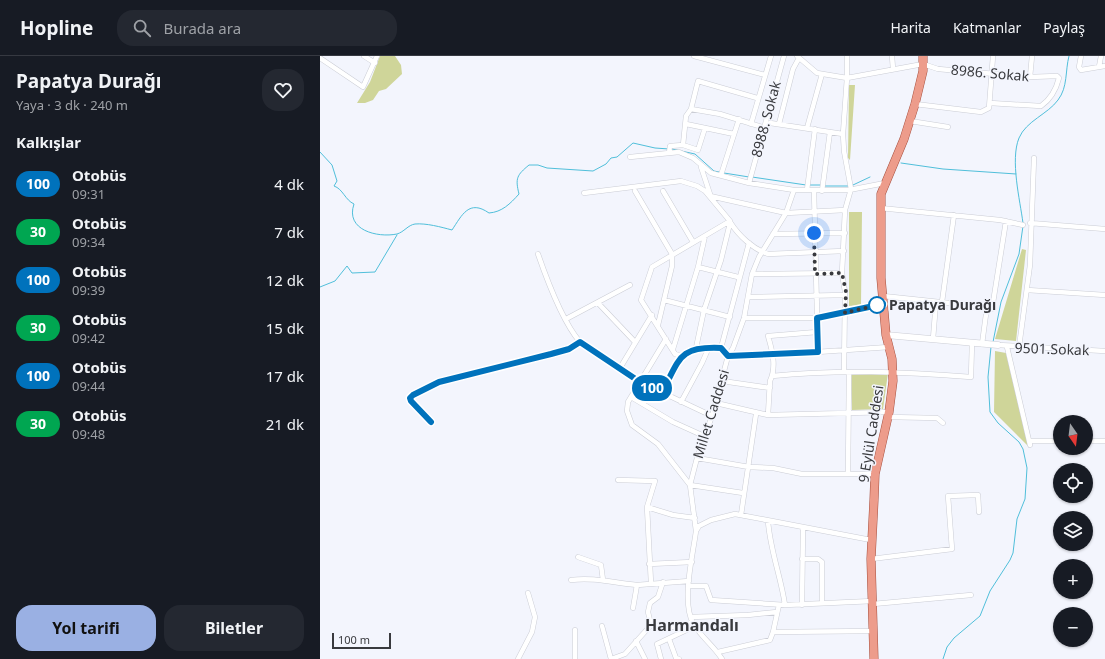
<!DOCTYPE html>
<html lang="tr">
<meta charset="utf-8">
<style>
body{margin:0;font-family:"Noto Sans",sans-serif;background:#242831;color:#f1f3f6;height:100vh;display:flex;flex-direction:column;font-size:15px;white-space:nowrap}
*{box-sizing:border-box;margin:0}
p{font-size:13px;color:#9ea1a6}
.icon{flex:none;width:22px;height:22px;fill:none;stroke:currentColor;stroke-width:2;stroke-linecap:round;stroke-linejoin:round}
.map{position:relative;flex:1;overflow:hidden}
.details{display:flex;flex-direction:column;background:#171b24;width:320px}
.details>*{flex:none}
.badge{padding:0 8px;border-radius:13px;font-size:14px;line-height:26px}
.needle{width:26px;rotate:166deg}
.tools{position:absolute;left:733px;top:359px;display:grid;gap:8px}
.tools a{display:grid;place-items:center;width:40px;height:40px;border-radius:50%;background:#171b24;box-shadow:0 1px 3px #0004;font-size:20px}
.scale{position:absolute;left:12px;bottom:10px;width:59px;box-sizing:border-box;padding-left:4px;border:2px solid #393a3e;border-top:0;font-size:11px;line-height:14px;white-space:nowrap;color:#393a3e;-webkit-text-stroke:3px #f3f5fd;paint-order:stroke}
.you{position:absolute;width:20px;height:20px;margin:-10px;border:3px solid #fff;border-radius:50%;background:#1a73e8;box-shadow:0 0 0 6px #1a73e833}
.map>.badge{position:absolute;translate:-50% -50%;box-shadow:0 0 0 2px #fff}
h2{padding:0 16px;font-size:15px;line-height:36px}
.round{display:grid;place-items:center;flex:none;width:42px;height:42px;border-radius:16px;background:#242831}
.head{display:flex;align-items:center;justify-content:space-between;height:68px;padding:0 16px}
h1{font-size:19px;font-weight:700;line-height:30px}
.button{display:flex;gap:8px;margin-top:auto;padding:8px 16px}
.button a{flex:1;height:46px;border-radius:16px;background:#9ab0e3;color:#111;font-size:16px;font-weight:700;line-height:46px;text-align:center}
.button a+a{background:#242831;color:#f1f3f6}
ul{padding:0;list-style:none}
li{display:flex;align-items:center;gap:12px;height:48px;padding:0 16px}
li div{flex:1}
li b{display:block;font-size:15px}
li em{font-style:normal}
li .badge{min-width:44px;font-weight:700;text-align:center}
header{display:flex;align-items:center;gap:24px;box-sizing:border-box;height:56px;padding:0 20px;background:#171b24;border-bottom:1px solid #363941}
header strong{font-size:19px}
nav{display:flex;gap:22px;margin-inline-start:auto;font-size:14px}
.search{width:280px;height:36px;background:#242831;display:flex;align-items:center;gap:10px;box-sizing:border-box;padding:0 14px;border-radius:16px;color:#9ea1a6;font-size:15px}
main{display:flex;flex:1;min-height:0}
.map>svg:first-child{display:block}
.green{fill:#cfd599}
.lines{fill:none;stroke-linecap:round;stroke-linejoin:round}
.stream{stroke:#50bfda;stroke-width:1}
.minor-casing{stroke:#cbcdd5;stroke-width:5.5}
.tertiary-casing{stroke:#cbcdd5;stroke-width:7}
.primary-casing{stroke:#a64f3e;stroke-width:9}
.minor{stroke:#fff;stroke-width:4.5}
.tertiary{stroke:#fff;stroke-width:6}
.primary{stroke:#ed9c8b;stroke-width:8}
.line-casing{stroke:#fff;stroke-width:9}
.line{stroke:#0072bc;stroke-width:6}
.walk{stroke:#393a3e;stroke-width:4;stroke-dasharray:0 7.2}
.stop-dot{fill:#fff;stroke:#0072bc;stroke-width:2}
.labels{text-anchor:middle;stroke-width:3;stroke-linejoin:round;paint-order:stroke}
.street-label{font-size:14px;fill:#393a3e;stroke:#f3f5fd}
.stop-label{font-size:14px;font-weight:bold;fill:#393a3e;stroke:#f3f5fd;text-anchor:start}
.quarter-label{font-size:16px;font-weight:bold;fill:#393a3e;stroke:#f3f5fd}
</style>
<header>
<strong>Hopline</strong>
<div class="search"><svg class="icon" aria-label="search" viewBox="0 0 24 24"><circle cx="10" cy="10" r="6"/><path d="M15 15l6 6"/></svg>Burada ara</div>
<nav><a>Harita</a><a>Katmanlar</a><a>Paylaş</a></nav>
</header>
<main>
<section class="details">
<div class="head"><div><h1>Papatya Durağı</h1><p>Yaya · 3 dk · 240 m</p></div><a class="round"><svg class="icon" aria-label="heart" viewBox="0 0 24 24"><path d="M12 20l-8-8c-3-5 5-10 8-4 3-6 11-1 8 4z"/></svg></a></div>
<h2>Kalkışlar</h2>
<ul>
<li><span class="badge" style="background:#0072bc;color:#fff">100</span><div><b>Otobüs</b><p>09:31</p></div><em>4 dk</em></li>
<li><span class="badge" style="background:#00a651;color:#fff">30</span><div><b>Otobüs</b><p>09:34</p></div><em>7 dk</em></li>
<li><span class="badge" style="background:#0072bc;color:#fff">100</span><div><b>Otobüs</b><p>09:39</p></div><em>12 dk</em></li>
<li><span class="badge" style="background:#00a651;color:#fff">30</span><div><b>Otobüs</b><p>09:42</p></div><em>15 dk</em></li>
<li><span class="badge" style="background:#0072bc;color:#fff">100</span><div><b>Otobüs</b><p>09:44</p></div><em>17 dk</em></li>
<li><span class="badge" style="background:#00a651;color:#fff">30</span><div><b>Otobüs</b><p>09:48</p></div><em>21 dk</em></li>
</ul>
<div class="button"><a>Yol tarifi</a><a>Biletler</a></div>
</section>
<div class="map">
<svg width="785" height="603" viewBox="0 0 785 603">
<rect width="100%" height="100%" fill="#f3f5fd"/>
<path class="green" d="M60,0H75L81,9L82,18L66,33L59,35L53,44L45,47H37L50,26Z
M529,29H535L530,104L528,102Z
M529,156H542L541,249L529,250Z
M702,193L706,194L696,285L675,283Z
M675,295L686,297L708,390L674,356Z
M568,317L563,353L532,354L531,319Z"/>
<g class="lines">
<path class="stream" d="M352,93L375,98L394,115L399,116
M0,96L12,109L17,125L14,130C23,133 25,144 34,148C25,174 57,182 77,178C84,176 88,169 95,168C106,167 121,171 132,174C142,159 149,143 169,157C182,156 190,148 199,138C195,122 197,119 209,109H218L227,112L273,115L286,108L291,102L297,101L313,87L335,92L349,93
M581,107L623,113L696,118
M404,117L429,121
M432,121L486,129
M489,129H500
M533,129L550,121
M505,130H528
M703,167C700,144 690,104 699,82C706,65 728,58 738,44C748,31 745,15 749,0
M0,231L15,225L27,210L32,217L55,216L77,179
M673,286L681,246L699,198L703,170
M623,603L627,591L634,582L660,560L670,535L690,504L693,497L697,463L705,443L707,412L703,393L699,386L678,367L670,356L668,321L671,291"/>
<g class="minor-casing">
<path id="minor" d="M44,0L55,7
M374,0L445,19
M477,0L497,17L527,22L603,8L618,13L710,21L737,20L739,22C736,34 731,43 721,50L670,47
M572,0L573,13
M761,0L759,11L761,14L785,10
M0,2L43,31L57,0
M779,11L781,0
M710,21L712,0
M595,48L661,56L669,52L673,0
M371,53L400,58L445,72L450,67L523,78
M590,65L628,71
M366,68L414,78
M431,68L451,0
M459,68L473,13L479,2
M487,72L502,18
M363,89L366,60L371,53L378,25L437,42
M349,97L350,90L363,89L378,94L385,72
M310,101L359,96L373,102L391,117L429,127L474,134H529L565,127
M381,111L390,138
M401,119L419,63
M429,127L464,0
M487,134L495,73
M494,134L498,297
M315,135L352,198V210L338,269
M343,135L373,186
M502,135L510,76
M264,137L361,125L377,130L385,135L410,165L332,211L321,244L355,298L361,300C376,292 384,291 401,292L408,300L454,299L569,291
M390,140L466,157L525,154
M560,152L680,164L703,169
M410,166C419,180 433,193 448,198L524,195
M710,167L785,173
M453,178L525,177
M218,198C227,224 242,265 260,286L320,326L392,360
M378,211L418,221
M432,218L522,217
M707,234L785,239
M563,240L667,251L662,288
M429,241L525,239
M344,244L410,261
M622,246L634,159
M278,247L315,286
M667,251L672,253L686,165
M424,262H497L563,248
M246,263L310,229
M346,283L308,346L307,355L312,369L338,388L370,429L423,437
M613,283L616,246
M678,289L785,295
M687,291L710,389
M699,291L710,209L714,102
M376,292L384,254L401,204L410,167
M401,292L429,187
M353,293L378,211L385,180
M300,312L332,259
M524,316L525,236L522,217L525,154L531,133L524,95L523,78L527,22V0
M452,320C519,313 585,316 651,321L652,287
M402,325L450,332
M342,336L361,300
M311,341L353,366L384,380
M361,346L382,307L389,291
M396,347L448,359L569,356
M448,359L450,325C457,310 452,294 448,280L497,276
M568,361L617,362L623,367
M111,366L91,345L90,342L93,339L119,326L231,298L249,293L260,286
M709,385H740
M766,385H785
M377,402L429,411L453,412L482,418H555
M528,417L529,316
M298,424L335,425L327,451L331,527
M327,451L353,459L375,462
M421,459L436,358
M448,465C450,494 461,521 465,549
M376,475L370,429L377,402L392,360L408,300L413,292L424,262L432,218L439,201L466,157L474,134
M258,501L281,509L283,524
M482,503H498L502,506V546
M551,503L632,493L628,440L658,439L659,456
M329,508L372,506
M251,524C274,521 294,527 317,529L313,552
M317,529L369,525
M369,530H386L391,544L465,549L553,545
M553,548L651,539
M482,549L483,472
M371,561L428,559L457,556
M331,569L328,556L330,547L338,541L343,526
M282,570L291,603L305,598L331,569L362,572L372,566
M255,574V603
M453,576L554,575
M349,583L356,602L359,603
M316,585L325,603
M398,596L450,584L453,576L459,549
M198,603L212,576L215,561L208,537
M341,603L337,588L375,570
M402,603C394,590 380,580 373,567C361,545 373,499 376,475L379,470L391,464L415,458L551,484"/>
</g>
<g class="tertiary-casing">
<path id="tertiary" d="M566,279L678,289"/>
</g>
<g class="primary-casing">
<path id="primary" d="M554,603L551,503L554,444L555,418L569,356L573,325L572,303L566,279L561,222V138L584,83L595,48L603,15V0"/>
</g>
<use href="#minor" class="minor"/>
<use href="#tertiary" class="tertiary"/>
<use href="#primary" class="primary"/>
</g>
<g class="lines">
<g class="line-casing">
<path id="line" d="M111,366L91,345L90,342L93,339L119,326L231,298L249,293L260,286L320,326L342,336C360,303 358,290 401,292L408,300L498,296L497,262L563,248"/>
</g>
<use href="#line" class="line"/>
<path class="walk" d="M494,177L495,218L522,217L526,236L525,257L557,249"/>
</g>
<circle class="stop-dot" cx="557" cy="249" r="8"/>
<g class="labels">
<g class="street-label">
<text transform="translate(670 17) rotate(5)" y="5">8986. Sokak</text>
<text transform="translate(446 63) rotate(-75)" y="5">8988. Sokak</text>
<text transform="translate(732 293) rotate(2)" y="5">9501.Sokak</text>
<text transform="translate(391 358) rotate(-73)" y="5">Millet Caddesi</text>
<text transform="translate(551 378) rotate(-81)" y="5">9 Eylül Caddesi</text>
</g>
<g class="stop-label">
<text x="569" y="254">Papatya Durağı</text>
</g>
<g class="quarter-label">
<text x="372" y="575">Harmandalı</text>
</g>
</g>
</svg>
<div class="tools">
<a><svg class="needle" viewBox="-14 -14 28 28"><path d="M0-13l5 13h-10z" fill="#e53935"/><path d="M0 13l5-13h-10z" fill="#9ea1a6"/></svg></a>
<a><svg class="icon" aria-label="locate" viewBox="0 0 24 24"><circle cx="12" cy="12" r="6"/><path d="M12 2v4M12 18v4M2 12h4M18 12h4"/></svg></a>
<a><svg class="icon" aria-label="layers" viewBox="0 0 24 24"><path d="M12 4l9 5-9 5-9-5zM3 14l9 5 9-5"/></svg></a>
<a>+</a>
<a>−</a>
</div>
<div class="scale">100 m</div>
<div class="you" style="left:494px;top:177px"></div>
<b class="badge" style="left:332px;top:332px;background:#0072bc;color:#fff">100</b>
</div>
</main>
